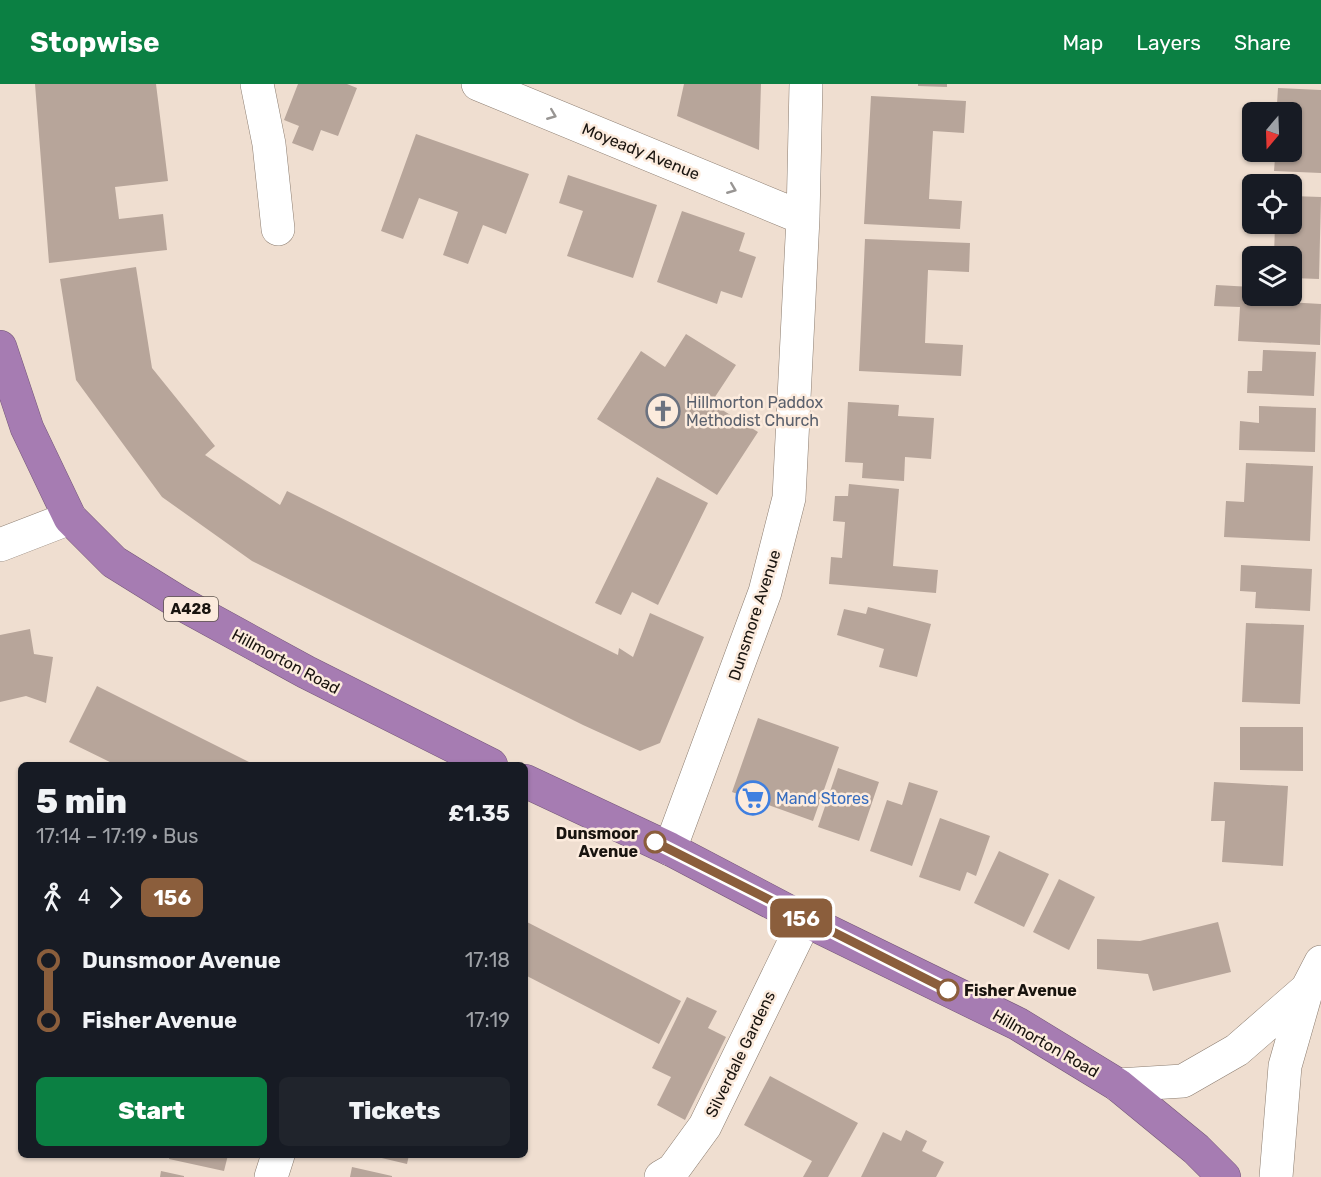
<!DOCTYPE html>
<meta charset="utf-8">
<style>
body{margin:0;font-family:Rubik,sans-serif;background:#20242c;color:#f1f3f6;height:100vh;display:flex;flex-direction:column;font-size:22px;white-space:nowrap}
*{box-sizing:border-box;margin:0}
p{font-size:20px;color:#9ea1a6}
.icon{flex:none;width:33px;height:33px;fill:none;stroke:currentColor;stroke-width:2;stroke-linecap:round;stroke-linejoin:round}
.map{position:relative;flex:1;overflow:hidden}
.details{position:absolute;left:18px;top:678px;width:510px;height:396px;display:flex;flex-direction:column;background:#171b24;border-radius:9px;box-shadow:0 2px 4px #0004}
.details>*{flex:none}
.badge{padding:0 12px;border-radius:9px;font-size:21px;line-height:39px}
.needle{width:39px;rotate:199deg}
.fabs{position:absolute;left:1242px;top:18px;display:grid;gap:12px}
.fabs a{display:grid;place-items:center;width:60px;height:60px;border-radius:9px;background:#171b24;box-shadow:0 2px 4px #0004;font-size:30px}
.map>.badge{position:absolute;translate:-50% -50%;box-shadow:0 0 0 3px #fff}
.legs{display:flex;align-items:center;gap:9px;height:66px;padding:0 18px;font-size:20px}
.legs p{margin-inline-start:auto}
.headline{display:flex;align-items:center;justify-content:space-between;height:102px;padding:0 18px}
h1{font-size:33px;font-weight:800;line-height:45px}
.cta{display:flex;gap:12px;margin-top:auto;padding:12px 18px}
.cta a{flex:1;height:69px;border-radius:9px;background:#0b8043;color:#fff;font-size:24px;font-weight:800;line-height:69px;text-align:center}
.cta a+a{background:#20242c;color:#f1f3f6}
ul{padding:0 18px;list-style:none}
li{display:flex;align-items:center;gap:21px;height:60px;font-size:22px}
li i{display:grid;place-items:center;width:9px;height:100%;margin:0 8px;background:currentColor}
li i::after{content:'';width:15px;height:15px;margin:-8px;border:4px solid;border-radius:50%;background:#171b24}
li p{margin-inline-start:auto}
li:first-child i{background:linear-gradient(#0000 50%,currentColor 0)}
li:last-child i{background:linear-gradient(currentColor 50%,#0000 0)}
header{display:flex;align-items:center;gap:36px;box-sizing:border-box;height:84px;padding:0 30px;background:#0b8043;color:#fff}
header strong{font-size:28px}
nav{display:flex;gap:33px;margin-inline-start:auto;font-size:21px}
.map>svg:first-child{display:block}
.building{fill:#b7a59a}
.lines{fill:none;stroke-linecap:round;stroke-linejoin:round}
.minor-casing{stroke:#8b7c6f;stroke-width:34}
.highway-casing{stroke:#755879;stroke-width:34}
.minor{stroke:#fff;stroke-width:33}
.highway{stroke:#a67cb2;stroke-width:33}
.oneway{stroke:#989593}
.line-1-casing{stroke:#fff;stroke-width:14}
.line-1{stroke:#8b5e3c;stroke-width:9}
.stop-1-dot{fill:#fff;stroke:#8b5e3c;stroke-width:3}
.labels{text-anchor:middle;stroke-width:5;stroke-linejoin:round;paint-order:stroke}
.shield{fill:#fcebdd;stroke:#5d544d;stroke-width:1.5}
.shield-label{font-size:15px;font-weight:bold;fill:#19140f}
.street-label{font-size:16px;fill:#19140f;stroke:#fcebdd}
.worship-label{font-size:16px;fill:#5b616d;stroke:#fcebdd;text-anchor:start}
.shop-label{font-size:16px;fill:#366cbe;stroke:#fcebdd;text-anchor:start}
.stop-label{font-size:16px;font-weight:bold;fill:#19140f;stroke:#fcebdd;text-anchor:end}
</style>
<header>
<strong>Stopwise</strong>
<nav><a>Map</a><a>Layers</a><a>Share</a></nav>
</header>
<div class="map">
<svg width="1321" height="1093" viewBox="0 0 1321 1093">
<rect width="100%" height="100%" fill="#efded0"/>
<path class="building" d="M35,0H156L168,97L115,103L119,135L163,130L167,166L49,179Z
M298,0H347L357,4L338,52L321,46L313,67L292,59L299,42L284,36Z
M684,0H761L759,66L677,32Z
M918,0H947V3L918,2Z
M1278,4L1321,6V89L1274,87L1275,74H1261V68H1292V28H1262V19L1277,20Z
M871,12L966,17L964,49L933,47L929,115L962,117L960,145L864,140Z
M416,50L529,90L506,150L483,141L468,180L443,171L458,128L419,114L403,155L381,147Z
M568,91L657,121L633,194L567,172L583,127L559,119Z
M1292,112L1321,113L1319,195L1292,194V172H1274L1275,140H1292Z
M682,127L745,149L739,167L756,173L742,214L721,207L717,220L657,198Z
M865,155L970,159L969,188L928,186L925,259L963,261L961,292L859,287Z
M136,183L152,284L215,362L205,371L280,421L287,407L618,571L619,564L633,573L650,529L704,553L660,659L640,667L583,641L252,477L162,413L76,296L60,195Z
M1216,201L1252,203V212H1270V217L1321,220L1320,261L1238,257L1240,223L1214,222Z
M686,250L736,281L711,319L758,348L717,411L597,335L641,267L665,283Z
M1263,266L1316,268L1314,312L1247,309L1248,287H1262Z
M848,318L899,321L898,332L934,334L931,375L905,373L904,397L862,394L863,379L845,378Z
M1259,322L1316,324L1315,368L1239,366L1240,337L1259,339Z
M1246,379L1313,382L1310,457L1224,453L1226,417L1244,418Z
M657,393L708,419L658,521L632,508L621,531L595,519Z
M849,400L899,405L893,482L938,486L936,509L829,500L831,473L842,474L845,438L833,437L835,412H848Z
M1241,481L1312,485L1310,527L1255,524L1256,508L1240,507Z
M868,523L931,540L917,593L879,583L884,565L837,551L844,525L866,530Z
M1246,539L1304,541L1300,620L1242,618Z
M30,545L34,570L53,573L46,619L26,612L0,618V551Z
M97,602L255,681H116L69,658Z
M758,634L839,663L813,737L732,708Z
M1240,643H1303V687L1240,686Z
M838,684L879,698L859,757L818,743Z
M909,698L938,707L912,782L870,767L887,716L902,721Z
M1214,698L1288,702L1283,782L1222,778L1225,737H1211Z
M940,734L990,752L976,792L967,788L960,807L919,793Z
M999,767L1049,790L1024,843L974,819Z
M1059,795L1095,813L1069,866L1033,848Z
M525,837L681,917L659,960L525,891Z
M1218,838L1231,888L1153,907L1148,890L1097,885V855L1140,857Z
M687,913L717,927L708,944L726,953L685,1036L657,1021L671,993L652,984Z
M770,992L858,1039L828,1093H803L812,1077L744,1041Z
M906,1046L927,1057L922,1067L944,1078L936,1093H861L883,1048L901,1057Z
M170,1071H228L224,1087L169,1075Z
M369,1071H409L407,1080Z
M352,1083L392,1092V1093H350Z
M161,1087L184,1092V1093H160Z"/>
<g class="lines">
<g class="minor-casing">
<path id="minor" d="M257,0L269,60L278,145
M478,0L803,134
M0,461L70,434
M670,765L765,508L789,414L803,134L806,0
M1118,1001L1183,997L1237,966L1307,905
M271,1093L278,1071
M661,1093L673,1086L705,1042L805,836
M1276,1093L1285,982L1307,905L1321,878"/>
</g>
<g class="highway-casing">
<path id="highway" d="M0,263L27,344L70,434L114,478L180,519L306,588L491,681
M525,697L670,765L805,836L1018,940L1118,1001L1196,1065L1224,1093"/>
</g>
<use href="#minor" class="minor"/>
<use href="#highway" class="highway"/>
</g>
<defs><path id="oneway-chevron" d="M-2-3.5L2.5 0L-2 3.5" fill="none" stroke-width="1.6" stroke-linecap="round" stroke-linejoin="round" transform="scale(1.5)"/></defs>
<g class="oneway">
<use href="#oneway-chevron" transform="translate(552 31) rotate(22)"/>
<use href="#oneway-chevron" transform="translate(732 105) rotate(22)"/>
</g>
<g class="lines">
<g class="line-1-casing">
<path id="line-1" d="M655,758L948,906"/>
</g>
<use href="#line-1" class="line-1"/>
</g>
<defs>
<g id="church-ring" transform="scale(1.725)"><circle r="9.5" fill="#fcebdd" stroke="#6b7280" stroke-width="1.5"/><path d="M-1.2-6h2.4v3.5h3.3v2.4h-3.3V6h-2.4V-.1h-3.3v-2.4h3.3Z" fill="#6b7280"/></g>
<g id="supermarket-ring" transform="scale(1.725)"><circle r="9.5" fill="#fcebdd" stroke="#3f7fe0" stroke-width="1.5"/><path d="M-6-5.5h2.5l.6 2H6L4.5 2H-2.5L-4.4-4H-6ZM-1.5 3.2a1.3 1.3 0 1 0 .1 0ZM3 3.2a1.3 1.3 0 1 0 .1 0Z" fill="#3f7fe0"/></g>
</defs>
<g fill-rule="evenodd">
<use href="#church-ring" x="663" y="327"/>
<use href="#supermarket-ring" x="753" y="714"/>
</g>
<g class="stop-1-dot">
<circle cx="655" cy="758" r="10"/>
<circle cx="948" cy="906" r="10"/>
</g>
<g class="labels">
<rect class="shield" x="164" y="513" width="54" height="24" rx="4.5"/>
<g class="shield-label">
<text x="191" y="530">A428</text>
</g>
<g class="street-label">
<text transform="translate(641 67) rotate(22)" y="6">Moyeady Avenue</text>
<text transform="translate(754 531) rotate(-72)" y="6">Dunsmore Avenue</text>
<text transform="translate(286 577) rotate(28)" y="6">Hillmorton Road</text>
<text transform="translate(1046 959) rotate(30)" y="6">Hillmorton Road</text>
<text transform="translate(740 970) rotate(-64)" y="6">Silverdale Gardens</text>
</g>
<g class="worship-label">
<text x="686" y="324">Hillmorton Paddox<tspan x="686" dy="18">Methodist Church</tspan></text>
</g>
<g class="shop-label">
<text x="776" y="720">Mand Stores</text>
</g>
<g class="stop-label">
<text x="638" y="755">Dunsmoor<tspan x="638" dy="18">Avenue</tspan></text>
<text x="964" y="912" text-anchor="start">Fisher Avenue</text>
</g>
</g>
</svg>
<div class="fabs">
<a><svg class="needle" viewBox="-14 -14 28 28"><path d="M0-13l5 13h-10z" fill="#e53935"/><path d="M0 13l5-13h-10z" fill="#9ea1a6"/></svg></a>
<a><svg class="icon" aria-label="locate" viewBox="0 0 24 24"><circle cx="12" cy="12" r="6"/><path d="M12 2v4M12 18v4M2 12h4M18 12h4"/></svg></a>
<a><svg class="icon" aria-label="layers" viewBox="0 0 24 24"><path d="M12 4l9 5-9 5-9-5zM3 14l9 5 9-5"/></svg></a>
</div>
<b class="badge" style="left:801px;top:834px;background:#8b5e3c;color:#fff">156</b>
<section class="details">
<div class="headline"><div><h1>5 min</h1><p>17:14 – 17:19 · Bus</p></div><b>£1.35</b></div>
<div class="legs"><svg class="icon" aria-label="walk" viewBox="0 0 24 24"><circle cx="13" cy="4" r="2"/><path d="M13 8l-2 6 4 7M11 14l-3 7M7 12l3-4h3l4 4"/></svg>4<svg class="icon" aria-label="forward" viewBox="0 0 24 24"><path d="M9 5l7 7-7 7"/></svg><b class="badge" style="background:#8b5e3c;color:#fff">156</b></div>
<ul>
<li><i style="color:#8b5e3c"></i><b>Dunsmoor Avenue</b><p>17:18</p></li>
<li><i style="color:#8b5e3c"></i><b>Fisher Avenue</b><p>17:19</p></li>
</ul>
<div class="cta"><a>Start</a><a>Tickets</a></div>
</section>
</div>
